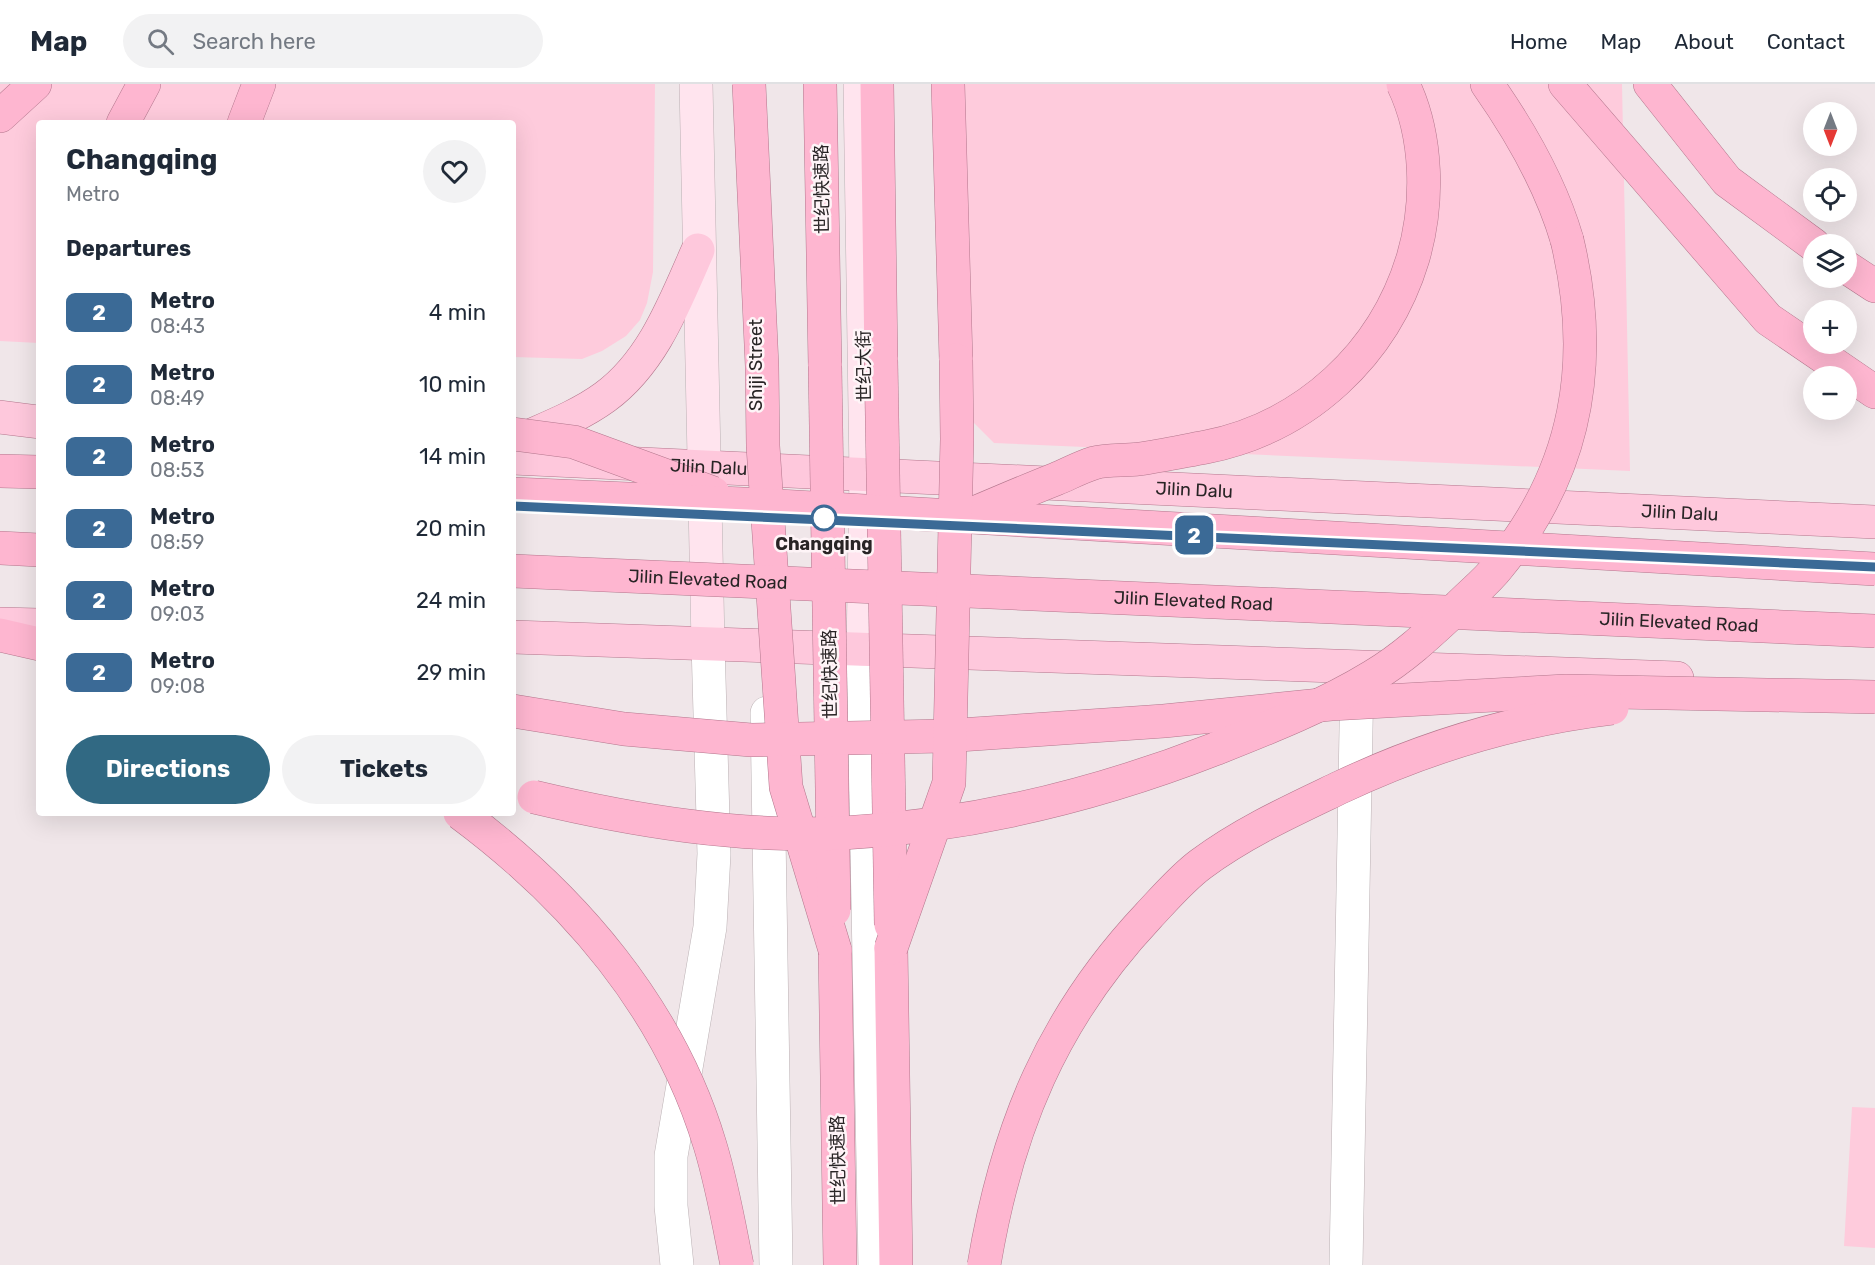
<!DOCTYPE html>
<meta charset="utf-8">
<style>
body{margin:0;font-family:Rubik,"Noto Sans SC",sans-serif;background:#f2f2f3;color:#1f2937;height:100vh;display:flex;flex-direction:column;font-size:22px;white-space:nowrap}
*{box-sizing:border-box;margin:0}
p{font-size:20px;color:#747a83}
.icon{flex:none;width:33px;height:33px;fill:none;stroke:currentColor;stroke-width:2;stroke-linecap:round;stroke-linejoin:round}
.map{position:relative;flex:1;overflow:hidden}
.sheet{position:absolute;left:36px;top:36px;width:480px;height:696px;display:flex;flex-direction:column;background:#fff;border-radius:6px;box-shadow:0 6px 24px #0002}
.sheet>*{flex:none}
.badge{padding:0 12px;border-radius:9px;font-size:21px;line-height:39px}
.needle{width:39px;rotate:180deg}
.fabs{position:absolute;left:1803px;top:18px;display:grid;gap:12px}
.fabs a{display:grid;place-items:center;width:54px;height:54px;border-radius:50%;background:#fff;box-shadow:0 6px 24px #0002;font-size:30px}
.map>.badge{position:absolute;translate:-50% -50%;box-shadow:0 0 0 3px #fff}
h2{padding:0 30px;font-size:22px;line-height:54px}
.round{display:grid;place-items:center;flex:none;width:63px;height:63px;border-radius:32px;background:#f2f2f3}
.overview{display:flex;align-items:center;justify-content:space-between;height:102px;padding:0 30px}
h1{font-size:28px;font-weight:700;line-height:45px}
.action{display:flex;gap:12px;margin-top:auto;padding:12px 30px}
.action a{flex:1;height:69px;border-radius:36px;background:#316983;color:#fff;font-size:24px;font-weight:700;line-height:69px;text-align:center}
.action a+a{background:#f2f2f3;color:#1f2937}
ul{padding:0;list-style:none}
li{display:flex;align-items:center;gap:18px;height:72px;padding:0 30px}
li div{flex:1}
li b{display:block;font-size:22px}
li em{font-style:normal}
li .badge{min-width:66px;font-weight:700;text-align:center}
header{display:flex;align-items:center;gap:36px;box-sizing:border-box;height:84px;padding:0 30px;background:#fff;border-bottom:2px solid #e0e1e3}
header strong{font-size:28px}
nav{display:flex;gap:33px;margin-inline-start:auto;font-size:21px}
.search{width:420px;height:54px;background:#f2f2f3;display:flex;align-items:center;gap:15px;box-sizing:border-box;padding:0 21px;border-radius:33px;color:#747a83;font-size:22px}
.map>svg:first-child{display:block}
.green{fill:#fecbdc}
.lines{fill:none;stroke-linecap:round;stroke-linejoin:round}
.tertiary-casing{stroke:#bbb1b4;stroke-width:34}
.secondary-casing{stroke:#bbb1b4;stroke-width:34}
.primary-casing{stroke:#b3778d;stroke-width:34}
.trunk-casing{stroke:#b3778d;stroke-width:34}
.tertiary{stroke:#fff;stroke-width:33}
.secondary{stroke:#ffe4ee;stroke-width:33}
.primary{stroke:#fec8dc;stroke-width:33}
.trunk{stroke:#feb6d0;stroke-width:33}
.trunk-bridge-casing{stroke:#b3778d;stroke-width:34;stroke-linecap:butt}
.trunk-bridge{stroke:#feb6d0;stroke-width:33}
.line-casing{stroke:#fff;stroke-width:14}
.line{stroke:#3b6a96;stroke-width:9}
.stop-dot{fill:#fff;stroke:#3b6a96;stroke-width:3}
.labels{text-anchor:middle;stroke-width:5;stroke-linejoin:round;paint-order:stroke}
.street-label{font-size:18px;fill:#282425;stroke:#fef4f7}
.stop-label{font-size:18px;font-weight:bold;fill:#282425;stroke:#fef4f7}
</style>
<header>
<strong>Map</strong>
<div class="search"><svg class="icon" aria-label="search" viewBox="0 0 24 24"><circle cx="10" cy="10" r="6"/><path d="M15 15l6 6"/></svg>Search here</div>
<nav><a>Home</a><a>Map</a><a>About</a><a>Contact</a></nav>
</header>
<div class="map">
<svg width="1875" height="1181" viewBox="0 0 1875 1181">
<rect width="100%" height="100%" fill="#f0e6e9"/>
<path class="green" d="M0,0H655L653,188L647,219L640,236L626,252L602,267L582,275L513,273V39H39V259L0,257Z
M957,0H1622L1630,387L994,359L963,328Z
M1852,1023L1875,1024V1164L1844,1162Z"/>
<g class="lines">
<g class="tertiary-casing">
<path id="tertiary" d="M863,565L875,1181
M767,629L776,1181
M677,1181L671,1122V1072L710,843L714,770L708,559
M1346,1181L1357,592"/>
</g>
<g class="secondary-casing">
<path id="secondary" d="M696,0L708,559
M860,0L866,391L863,565"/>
</g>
<g class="primary-casing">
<g id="primary">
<path d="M0,333L39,338"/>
<path d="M518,357C547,344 579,332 605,313C653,278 675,218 698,166"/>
<path id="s1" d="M513,374L1875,438"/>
<path d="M0,540L39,541"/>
<path d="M513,553L1677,594"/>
</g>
</g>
<g class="trunk-casing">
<path id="trunk" d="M820,0L825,282
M877,0L881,276
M948,0L956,276
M1487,0C1520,47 1551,101 1567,156
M1565,0L1768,235L1875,308
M1650,0L1727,97L1814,161
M0,32L35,0
M123,39L144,0
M244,39L259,0
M1846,183L1875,202
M0,387L39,388
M0,464L39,466
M0,551L39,560
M891,864L896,1181
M835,866L840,1181"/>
</g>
<use href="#tertiary" class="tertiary"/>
<use href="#secondary" class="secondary"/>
<use href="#primary" class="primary"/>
<use href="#trunk" class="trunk"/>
<g class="trunk-bridge-casing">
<g id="trunk-bridge">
<path d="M749,0L762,282L763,362L786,703L835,866"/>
<path d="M881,276L891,841"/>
<path d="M825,282L834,826"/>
<path d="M513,350L574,358L713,409"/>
<path d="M513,410L743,420L1875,485"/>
<path d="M972,430C1000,418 1028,406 1056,395C1068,390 1081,383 1094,379C1108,375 1124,377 1139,375C1161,372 1184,367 1206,363C1306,343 1384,270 1413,174C1429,119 1428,52 1403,0"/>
<path id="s2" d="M513,487L1875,547"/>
<path d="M513,627L624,645L751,656L944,652L1164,637L1331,620L1566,607L1875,613"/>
<path d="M534,713C635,737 739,754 843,749C970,742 1097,711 1215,665C1268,644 1324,622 1373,592C1405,573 1431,548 1459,522C1472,509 1487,497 1498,483C1578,386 1596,277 1567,156"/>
<path d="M460,729C573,813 669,924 710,1061C722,1100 729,1141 737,1181"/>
<path d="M891,864L949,699L957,355L956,276"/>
<path d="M984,1181C1007,1044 1052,934 1149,831C1165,814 1182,794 1201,780C1244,748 1293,726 1341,703C1426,663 1519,635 1612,624"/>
</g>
</g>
<use href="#trunk-bridge" class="trunk-bridge"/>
</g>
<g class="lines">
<g class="line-casing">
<path id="line" d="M513,422L1875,483"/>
</g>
<use href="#line" class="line"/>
</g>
<circle class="stop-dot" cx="824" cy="434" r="12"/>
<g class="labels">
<g class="street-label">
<text transform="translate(822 105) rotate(-91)" y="6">世纪快速路</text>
<text transform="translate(756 281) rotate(-90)" y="6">Shiji Street</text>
<text transform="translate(864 282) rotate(-91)" y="6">世纪大街</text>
<text dy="6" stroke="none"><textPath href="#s1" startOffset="196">Jilin Dalu</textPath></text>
<text dy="6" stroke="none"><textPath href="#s1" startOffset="682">Jilin Dalu</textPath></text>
<text dy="6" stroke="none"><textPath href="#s1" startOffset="1168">Jilin Dalu</textPath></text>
<text dy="6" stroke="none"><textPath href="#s2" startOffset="195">Jilin Elevated Road</textPath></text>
<text dy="6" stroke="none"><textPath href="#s2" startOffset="681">Jilin Elevated Road</textPath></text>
<text dy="6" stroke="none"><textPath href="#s2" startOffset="1167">Jilin Elevated Road</textPath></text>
<text transform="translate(830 590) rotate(-91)" y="6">世纪快速路</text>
<text transform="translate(838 1076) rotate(-91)" y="6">世纪快速路</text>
</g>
<g class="stop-label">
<text x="824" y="466">Changqing</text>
</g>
</g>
</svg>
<div class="fabs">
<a><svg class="needle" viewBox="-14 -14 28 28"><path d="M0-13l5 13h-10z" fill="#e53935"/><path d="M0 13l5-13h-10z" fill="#747a83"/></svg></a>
<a><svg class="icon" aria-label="locate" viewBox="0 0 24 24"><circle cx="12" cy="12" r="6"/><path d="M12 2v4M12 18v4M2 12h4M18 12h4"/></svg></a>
<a><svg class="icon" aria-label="layers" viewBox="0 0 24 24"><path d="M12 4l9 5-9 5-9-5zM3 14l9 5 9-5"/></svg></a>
<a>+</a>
<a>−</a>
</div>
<b class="badge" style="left:1194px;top:451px;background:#3b6a96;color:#fff">2</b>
<section class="sheet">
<div class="overview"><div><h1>Changqing</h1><p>Metro</p></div><a class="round"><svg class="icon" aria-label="heart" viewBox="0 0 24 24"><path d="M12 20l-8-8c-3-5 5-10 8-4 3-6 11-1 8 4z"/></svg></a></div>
<h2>Departures</h2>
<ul>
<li><span class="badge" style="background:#3b6a96;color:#fff">2</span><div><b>Metro</b><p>08:43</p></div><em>4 min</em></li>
<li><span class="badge" style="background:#3b6a96;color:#fff">2</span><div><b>Metro</b><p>08:49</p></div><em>10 min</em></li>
<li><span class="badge" style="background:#3b6a96;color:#fff">2</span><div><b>Metro</b><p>08:53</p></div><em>14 min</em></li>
<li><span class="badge" style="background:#3b6a96;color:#fff">2</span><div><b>Metro</b><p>08:59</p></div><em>20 min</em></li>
<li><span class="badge" style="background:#3b6a96;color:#fff">2</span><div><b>Metro</b><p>09:03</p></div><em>24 min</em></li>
<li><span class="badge" style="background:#3b6a96;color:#fff">2</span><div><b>Metro</b><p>09:08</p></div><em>29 min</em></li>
</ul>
<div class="action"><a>Directions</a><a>Tickets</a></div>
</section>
</div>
